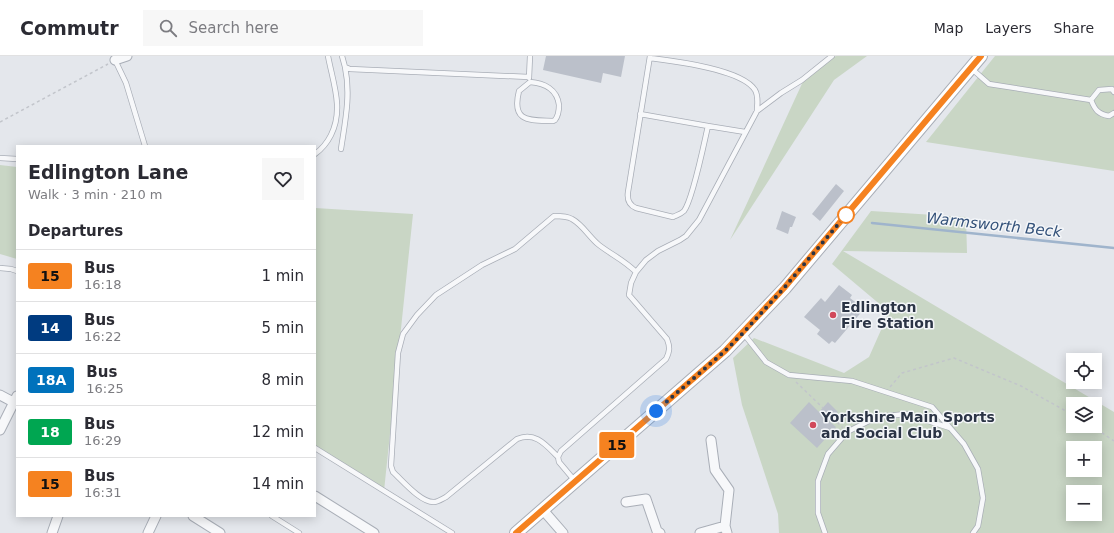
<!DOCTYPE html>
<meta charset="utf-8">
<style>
body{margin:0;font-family:"DejaVu Sans",sans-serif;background:#f7f7f7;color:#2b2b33;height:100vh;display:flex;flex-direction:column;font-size:15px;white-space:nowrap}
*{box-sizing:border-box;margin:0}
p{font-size:13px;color:#7c7c81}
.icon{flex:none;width:22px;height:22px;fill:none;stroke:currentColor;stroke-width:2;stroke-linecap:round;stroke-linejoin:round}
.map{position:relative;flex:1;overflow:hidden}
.side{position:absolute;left:16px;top:89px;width:300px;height:372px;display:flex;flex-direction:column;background:#fff;border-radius:0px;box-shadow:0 2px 10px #0003}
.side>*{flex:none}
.badge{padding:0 8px;border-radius:3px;font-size:14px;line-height:26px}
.fabs{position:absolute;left:1066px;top:297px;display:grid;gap:8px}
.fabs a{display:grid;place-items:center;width:36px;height:36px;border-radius:0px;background:#fff;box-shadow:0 2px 10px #0003;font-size:20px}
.you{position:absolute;width:20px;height:20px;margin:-10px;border:3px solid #fff;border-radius:50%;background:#1a73e8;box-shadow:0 0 0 6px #1a73e833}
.map>.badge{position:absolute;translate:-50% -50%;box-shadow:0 0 0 2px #fff}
h2{padding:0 12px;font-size:15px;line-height:36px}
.round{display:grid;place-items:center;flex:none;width:42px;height:42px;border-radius:0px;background:#f7f7f7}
.head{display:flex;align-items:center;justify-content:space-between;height:68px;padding:0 12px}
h1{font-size:19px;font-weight:700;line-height:30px}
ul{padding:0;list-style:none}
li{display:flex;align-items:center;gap:12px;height:52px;padding:0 12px;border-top:1px solid #e1e1e2}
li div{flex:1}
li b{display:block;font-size:15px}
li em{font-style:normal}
li .badge{min-width:44px;font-weight:700;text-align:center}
header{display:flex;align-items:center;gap:24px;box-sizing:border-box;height:56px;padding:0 20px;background:#fff;border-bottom:1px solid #e1e1e2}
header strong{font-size:19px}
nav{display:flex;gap:22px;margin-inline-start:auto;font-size:14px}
.search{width:280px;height:36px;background:#f7f7f7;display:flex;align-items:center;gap:10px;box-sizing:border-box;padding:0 14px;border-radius:0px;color:#7c7c81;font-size:15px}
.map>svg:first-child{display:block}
.green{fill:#c9d6c5;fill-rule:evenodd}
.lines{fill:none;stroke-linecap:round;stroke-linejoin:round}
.stream{stroke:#9fb4cc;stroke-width:2.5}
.building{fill:#bbc0ca}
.lane-casing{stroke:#a9aeb7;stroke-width:6}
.street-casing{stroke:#a9aeb7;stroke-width:11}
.secondary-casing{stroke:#a9aeb7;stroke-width:14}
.path{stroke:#c2c5cb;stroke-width:1.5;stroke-dasharray:3 3;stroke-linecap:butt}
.lane{stroke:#f7f8fa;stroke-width:4.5}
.street{stroke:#f7f8fa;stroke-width:9}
.secondary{stroke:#fff;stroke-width:12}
.line-casing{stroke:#fff;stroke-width:9}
.line{stroke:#f58220;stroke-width:6}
.walk{stroke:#2b3445;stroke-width:4;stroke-dasharray:0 7.2}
.stop-dot{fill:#fff;stroke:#f58220;stroke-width:2}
.poi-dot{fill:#d1495b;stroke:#f4f6f9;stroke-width:1.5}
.labels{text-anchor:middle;stroke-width:3;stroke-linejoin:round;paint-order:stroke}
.poi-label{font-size:14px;font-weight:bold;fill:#2b3445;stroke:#f4f6f9;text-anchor:start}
.water-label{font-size:15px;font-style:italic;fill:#34527a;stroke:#f4f6f9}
</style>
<header>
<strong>Commutr</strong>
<div class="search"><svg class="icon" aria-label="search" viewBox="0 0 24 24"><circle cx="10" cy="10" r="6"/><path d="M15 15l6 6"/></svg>Search here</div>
<nav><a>Map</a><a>Layers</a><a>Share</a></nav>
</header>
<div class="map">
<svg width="1114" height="477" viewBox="0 0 1114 477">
<rect width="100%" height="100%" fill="#e4e7ec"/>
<path class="green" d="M836,0H867L834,24L730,184L806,19Z
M995,0H1114V115L926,86Z
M0,109L17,111V203L0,198Z
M315,152L413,158L384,435L315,391Z
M871,155L966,161L967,197L843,195L1114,356V477H779L778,458L742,349L733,302L754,282L844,317L869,301L889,256L832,208ZM1073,348H1095V370H1073ZM1073,392H1095V414H1073ZM1073,436H1095V458H1073Z"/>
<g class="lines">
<path class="stream" d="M872,167L1114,192"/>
</g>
<path class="building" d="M546,0H625L621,21L603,17L601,27L543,14Z
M836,128L844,135L820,165L812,158Z
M782,155L796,161L792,171H790L788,178L776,173Z
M839,229L852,239L850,242L864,253L835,287L832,285L829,288L817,278L820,274L804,261L821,242L825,246Z
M809,346L819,356L828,346L838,356L829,365L836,371L817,392L790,367Z"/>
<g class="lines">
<g class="lane-casing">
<path id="lane" d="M342,0L345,11L350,13L529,21
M650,0L628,136C627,143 629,149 636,152L673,161C677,159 681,158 684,155C693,143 704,87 708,70L745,76
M650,2C674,5 742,13 755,34C759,41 757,48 757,55
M115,4L126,27L145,90
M972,13L989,28L1091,44
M529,22L530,0
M530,26C544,27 557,33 559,49C559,54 559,59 555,64L553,65C530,64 511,67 519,35Z
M1114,36L1112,33L1099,34L1091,44C1095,54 1098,58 1109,60L1114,57
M640,58L708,70
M341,93C345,66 351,39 345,11
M315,98C322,93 327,87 331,79C344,53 333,27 328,0
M0,102L17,103
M0,212L11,213L17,215
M743,277L766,306L789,319L852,325L932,351L964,388L978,413L983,442L978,470L973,477
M315,392L452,477
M558,401C546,389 535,375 517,383L446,441C442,443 438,446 434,446C421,447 402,424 393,416L391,410L398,297L403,278L417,259L436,239L482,209L515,193L554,160C561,160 567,160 572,163C583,169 589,181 599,189C612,199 624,204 636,216
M575,425L559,406L558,401L561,395L666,303C670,295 670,291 667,283L629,239L631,227L636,216L646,204L658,195L680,184L686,180L699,164L757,55L781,37L802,24L832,0
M272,460L299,477
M825,477L818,457V425L828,398L847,376L877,361L906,358L950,372"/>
</g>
<g class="street-casing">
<path id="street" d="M115,4L127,0
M0,339L17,348
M0,374L17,340
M711,384L715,414L729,434L725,470L727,477
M315,440L374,477
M626,446L646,443L657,475L660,477
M543,454L563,477
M193,460L220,477
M52,477L58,460
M148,477L156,460
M700,477L725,470"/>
</g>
<g class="secondary-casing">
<path id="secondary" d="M516,477L725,295L785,232L981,0"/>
</g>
<path class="path" d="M0,66L108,8
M796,326L823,352
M890,331L902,317L954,302L1021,330L1073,359
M833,362L843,372
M1092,370L1114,385"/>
<use href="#lane" class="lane"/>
<use href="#street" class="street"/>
<use href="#secondary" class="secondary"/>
</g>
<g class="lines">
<g class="line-casing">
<path id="line" d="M516,477L725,295L784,232L981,0"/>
</g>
<use href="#line" class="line"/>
<path class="walk" d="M656,355L725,295L743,277L784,232L846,159"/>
</g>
<circle class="stop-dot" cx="846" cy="159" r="8"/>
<g class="poi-dot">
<circle cx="833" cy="259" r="4"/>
<circle cx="813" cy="369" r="4"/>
</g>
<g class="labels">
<g class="poi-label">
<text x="841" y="256">Edlington<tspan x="841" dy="16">Fire Station</tspan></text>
<text x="821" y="366">Yorkshire Main Sports<tspan x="821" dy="16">and Social Club</tspan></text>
</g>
<g class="water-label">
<text transform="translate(994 169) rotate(6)" y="5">Warmsworth Beck</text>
</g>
</g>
</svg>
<div class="fabs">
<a><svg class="icon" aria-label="locate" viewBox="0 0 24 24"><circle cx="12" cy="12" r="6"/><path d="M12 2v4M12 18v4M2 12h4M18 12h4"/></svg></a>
<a><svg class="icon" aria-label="layers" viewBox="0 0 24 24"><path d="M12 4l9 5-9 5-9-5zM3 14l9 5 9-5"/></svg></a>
<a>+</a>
<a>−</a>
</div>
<div class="you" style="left:656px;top:355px"></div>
<b class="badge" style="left:617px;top:389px;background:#f58220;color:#111">15</b>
<section class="side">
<div class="head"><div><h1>Edlington Lane</h1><p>Walk · 3 min · 210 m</p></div><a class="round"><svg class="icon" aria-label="heart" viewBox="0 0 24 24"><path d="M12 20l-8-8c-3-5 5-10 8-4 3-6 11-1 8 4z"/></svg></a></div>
<h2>Departures</h2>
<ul>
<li><span class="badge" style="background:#f58220;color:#111">15</span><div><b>Bus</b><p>16:18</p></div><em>1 min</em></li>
<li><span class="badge" style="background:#003b80;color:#fff">14</span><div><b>Bus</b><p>16:22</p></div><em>5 min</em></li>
<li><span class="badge" style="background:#0072bc;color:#fff">18A</span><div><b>Bus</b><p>16:25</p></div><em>8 min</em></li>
<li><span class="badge" style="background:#00a651;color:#fff">18</span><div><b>Bus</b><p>16:29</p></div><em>12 min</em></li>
<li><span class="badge" style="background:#f58220;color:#111">15</span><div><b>Bus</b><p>16:31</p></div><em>14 min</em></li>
</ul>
</section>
</div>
